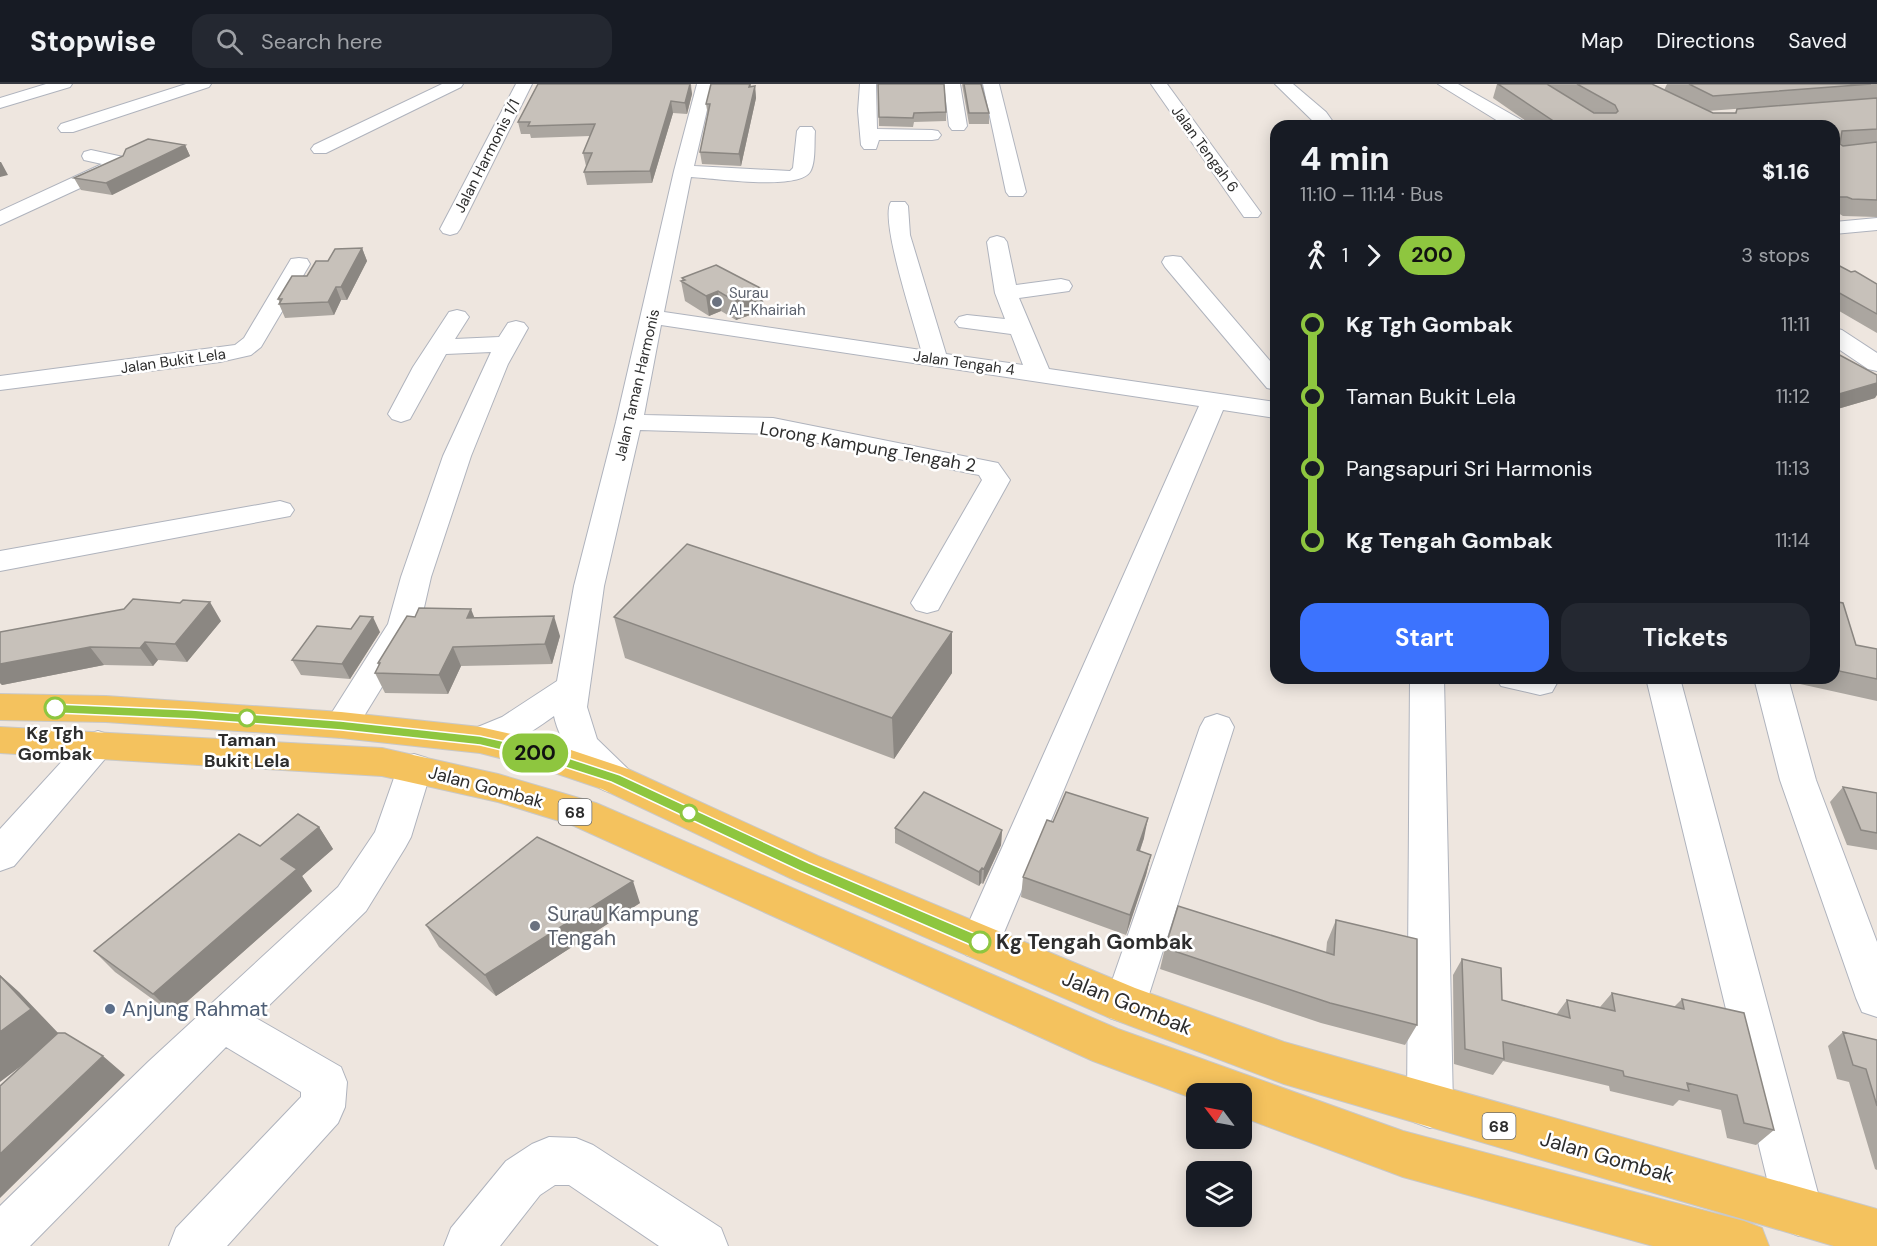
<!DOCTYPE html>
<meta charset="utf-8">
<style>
body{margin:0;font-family:"DM Sans",sans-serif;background:#242831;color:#f1f3f6;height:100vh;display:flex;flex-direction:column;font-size:22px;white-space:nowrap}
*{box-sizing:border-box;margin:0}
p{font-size:20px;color:#9ea1a6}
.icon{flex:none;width:33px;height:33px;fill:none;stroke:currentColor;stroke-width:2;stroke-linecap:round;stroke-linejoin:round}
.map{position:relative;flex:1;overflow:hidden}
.details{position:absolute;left:1270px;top:36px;width:570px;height:564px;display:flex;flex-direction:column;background:#171b24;border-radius:18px;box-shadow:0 3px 15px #0003}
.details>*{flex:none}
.badge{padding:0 12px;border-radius:20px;font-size:21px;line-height:39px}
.needle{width:39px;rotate:302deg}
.fabs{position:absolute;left:1186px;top:999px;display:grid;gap:12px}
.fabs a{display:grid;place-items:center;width:66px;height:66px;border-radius:12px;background:#171b24;box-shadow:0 3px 15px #0003;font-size:30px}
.map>.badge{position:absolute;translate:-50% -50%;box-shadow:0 0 0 3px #fff}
.legs{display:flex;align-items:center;gap:9px;height:66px;padding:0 30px;font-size:20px}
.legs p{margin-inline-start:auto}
.summary{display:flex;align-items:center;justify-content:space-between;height:102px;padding:0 30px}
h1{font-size:33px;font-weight:700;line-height:45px}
.cta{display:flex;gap:12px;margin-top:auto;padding:12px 30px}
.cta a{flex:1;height:69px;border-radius:18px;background:#3c73fe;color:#fff;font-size:24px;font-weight:700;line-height:69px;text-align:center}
.cta a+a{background:#242831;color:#f1f3f6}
ul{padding:0 30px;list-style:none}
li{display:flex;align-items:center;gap:21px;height:72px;font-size:22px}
li i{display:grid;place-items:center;width:9px;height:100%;margin:0 8px;background:currentColor}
li i::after{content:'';width:15px;height:15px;margin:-8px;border:4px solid;border-radius:50%;background:#171b24}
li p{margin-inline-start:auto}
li:first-child i{background:linear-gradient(#0000 50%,currentColor 0)}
li:last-child i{background:linear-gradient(currentColor 50%,#0000 0)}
header{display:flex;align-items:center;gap:36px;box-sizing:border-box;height:84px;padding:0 30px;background:#171b24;border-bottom:2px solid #363941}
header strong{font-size:28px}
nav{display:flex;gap:33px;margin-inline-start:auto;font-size:21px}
.search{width:420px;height:54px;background:#242831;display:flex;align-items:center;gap:15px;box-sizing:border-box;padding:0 21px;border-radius:18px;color:#9ea1a6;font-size:22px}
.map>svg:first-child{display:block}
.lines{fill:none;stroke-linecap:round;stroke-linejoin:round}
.minor-casing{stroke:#afb3bd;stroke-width:2}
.major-casing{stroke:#c8c8c8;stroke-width:2}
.minor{fill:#fff;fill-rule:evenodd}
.major{fill:#f4c25e;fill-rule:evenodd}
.wall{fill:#aba6a0;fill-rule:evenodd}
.shaded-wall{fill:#8b8782}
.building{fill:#c7c1ba;stroke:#8b8782;stroke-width:1.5}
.line-1{fill:#8ec63f;stroke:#fff;stroke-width:1.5}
.worship-dot{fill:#6b7280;stroke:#fff;stroke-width:2}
.stop-1-dot{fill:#fff;stroke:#8ec63f;stroke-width:3}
.service-dot{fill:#5c6f8a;stroke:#fff;stroke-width:2}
.labels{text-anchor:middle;stroke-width:5;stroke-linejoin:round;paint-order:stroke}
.far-street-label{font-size:15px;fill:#2d2d2d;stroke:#fff}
.far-worship-label{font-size:15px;fill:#5b616d;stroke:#fff;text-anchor:start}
.shield{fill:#fff;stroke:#6c6c6c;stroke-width:1.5}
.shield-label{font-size:16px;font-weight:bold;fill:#2d2d2d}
.street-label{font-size:18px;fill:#2d2d2d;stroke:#fff}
.stop-label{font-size:18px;font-weight:bold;fill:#2d2d2d;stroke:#fff}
.near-worship-label{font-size:21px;fill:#5b616d;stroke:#fff;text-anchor:start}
.near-stop-label{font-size:21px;font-weight:bold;fill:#2d2d2d;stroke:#fff;text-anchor:start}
.near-street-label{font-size:21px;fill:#2d2d2d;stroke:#fff}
.near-service-label{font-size:21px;fill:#4e5e75;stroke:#fff;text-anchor:start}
</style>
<header>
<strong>Stopwise</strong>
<div class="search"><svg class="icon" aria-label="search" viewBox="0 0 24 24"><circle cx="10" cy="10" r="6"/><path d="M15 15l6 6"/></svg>Search here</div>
<nav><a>Map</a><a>Directions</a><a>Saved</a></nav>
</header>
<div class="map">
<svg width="1877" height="1162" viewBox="0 0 1877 1162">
<rect width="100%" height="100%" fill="#eee6df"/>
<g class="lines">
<g class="minor-casing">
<path id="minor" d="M46,0H72L70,3L0,24V14Z
M186,0H211L209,3L73,48H61L58,44L61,40Z
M442,0H463L461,3L326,69H314L311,65L314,61Z
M516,0H532L460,145L457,149L450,151L443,149L440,145Z
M697,0H713L694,82L790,87L793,84L797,47L800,43H812L815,47C814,58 816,79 810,88C797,107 714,94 691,93L664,228L921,266C915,241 879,135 891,118H905L908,122L910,151L946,270L1023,281L1011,250L959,243L955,238L959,233L967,231L1005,235L995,209L987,158L990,154L997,152L1004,154L1007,158L1016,201L1061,195L1069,197L1072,202L1069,207L1019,214L1049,285L1276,318V334L1223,326L1000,858L994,871L980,876L966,871L960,858L1199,322L661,241L644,331L773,334L998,379L1010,396L938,526L927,529L916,526L911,519L982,396L979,391L773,350L640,346L604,502L587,623L597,655L628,685L633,695L628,705C624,706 618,709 614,709C586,707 559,656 554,632C531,648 497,674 468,665L462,656L468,647L502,633L557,597L574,502L616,338L674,87Z
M860,0H876L877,45L932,46L938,47L941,51L938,55L932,56H879L876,65H864L861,61L858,27Z
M944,0H960L967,42L964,46H952L949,42Z
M983,0H999L1026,108L1023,112H1009L1006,108Z
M1151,0H1167L1261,129L1258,133H1244Z
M1275,0H1293L1326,28L1336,42H1318Z
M1438,0H1458L1525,38L1528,42H1506Z
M91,66L128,74L130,78L128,82L0,141V127L102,80L84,76L82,72L84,68Z
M1877,134V146L1834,150V138Z
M1173,172L1181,173L1276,284V306L1267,304L1165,183L1162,178L1165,173Z
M299,174L307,175L310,180L261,263L251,271L220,278L0,306V292L235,261L244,254L291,175Z
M457,226L465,228L469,233L455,255L499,253L508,239L516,237L524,239L528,244L508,280L471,372L431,493L420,541L353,650L341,654L329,650L324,641L388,540L401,493L443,372L491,268L446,270L410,335L401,338L392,335L388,330L413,283L449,228Z
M1834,244L1842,246L1877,269V287L1868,285L1834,262Z
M280,417L290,420L294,426L290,432L0,487V467Z
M1410,594H1444L1453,1022L1446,1038L1430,1044L1414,1038L1407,1022Z
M1496,594H1554L1557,599L1552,608L1540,611L1501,602Z
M1646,594H1680L1823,1128L1816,1145L1799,1152L1782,1145L1775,1128Z
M1754,594H1788L1816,696L1877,858V933L1862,928L1856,914L1780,696Z
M1217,630L1229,634L1234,643L1146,920L1140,934L1125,939L1110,934L1104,920L1200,643L1205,634Z
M98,647L110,651L116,660L110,669L14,782L0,787V745L86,651Z
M414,670L427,674L432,684L411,753L405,764L366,827L256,934L341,983L347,998L345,1023L338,1039L227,1162H169L176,1144L301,1013V1008L226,963L30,1162H0V1122L148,978L338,803L375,748L401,674Z
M549,1053L576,1054L593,1061L721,1144L728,1162H659L569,1101H555L540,1111L500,1162H444L451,1144L506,1077L532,1060Z"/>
</g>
<g class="major-casing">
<path id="major" d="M0,610L106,612L341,628L480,643L547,658L628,685L818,772L1135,904L1284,958L1877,1125V1162H1834L1284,1000L1110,934L790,794L602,705L543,685L480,669L341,654L106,638L0,636Z
M0,643L382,664L498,690L596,719L1118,945L1241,989L1403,1047L1744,1137L1762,1144L1769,1162H1653L1403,1093L1242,1033V1010H1197V1016L1093,977L572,741L498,718L382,692L0,669Z"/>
</g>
<use href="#minor" class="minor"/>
<use href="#major" class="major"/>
</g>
<path class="wall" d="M538,0H691L692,10L687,30L673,29L652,99L587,101L584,88L587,82H586L583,69L590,52L531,54L530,50H521L518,38Z
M711,0H751V3L755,2L756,14L741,82L702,80L700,68L708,32L706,20Z
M878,0L946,28V37L914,38L913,43L879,42Z
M962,0H981L989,29V40H969Z
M1497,0H1652L1664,6L1667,0H1877V133L1843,132L1838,129L1834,130V42H1533L1493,14ZM1553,4L1595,29H1594ZM1877,14L1737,25L1735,29H1713L1708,27Z
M185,61L190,72L112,111L81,106L74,94Z
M362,164L367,177L347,216H341L334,231L285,234L279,220L280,219L278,215L328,177Z
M1834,179L1851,188L1877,200V249L1834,224Z
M716,181L764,226L736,236L721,227L709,232L685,217L681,197H682V194Z
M1834,268L1875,314L1834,326Z
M1834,508L1856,561L1877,565V617L1791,598L1790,594H1834Z
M614,533L952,548V589L894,675L625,574Z
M474,534L560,552L552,580L461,582L448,610L385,609L375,589L379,582L378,579Z
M221,537L187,578L158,576L153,582L104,581L2,601L0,599V580Z
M351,545L380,548L350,595L301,591L292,576Z
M1843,703L1877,709V766L1847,761L1830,718Z
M1053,738L1144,754L1140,767L1151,771L1146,791L1126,851L1021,813L1023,793Z
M319,743L333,765L302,792L312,807L173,930L115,888L94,867L260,762Z
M895,744L1002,746L1001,761L983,800L981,799L979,802L895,759Z
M640,819L496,912L439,863L426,841Z
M1336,836L1417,941L1405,961L1321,939L1160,885L1165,864L1326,869L1327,858Z
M1462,875L1502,916L1556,931L1567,916L1600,923L1612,909L1674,923L1682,915L1774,1046L1756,1061L1727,1054L1721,1026L1679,1016L1673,1022L1610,1007L1609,1002L1503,977L1493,991L1454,980L1453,891Z
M1843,948L1877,956V1086L1875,1085L1849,998L1837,995L1828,962Z"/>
<path class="shaded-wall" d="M690,0L692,10L687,30L685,19Z
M755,2L756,14L741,82L739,70Z
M671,17L673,29L652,99L650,87Z
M185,61L190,72L112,111L106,99Z
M0,78H1L8,91L0,93Z
M362,164L367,177L347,216L341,203Z
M336,203L341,216L334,231L328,218Z
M762,205L764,226L736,236L733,216Z
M718,207L721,227L709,232L706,212Z
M1877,299V311L1875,314L1834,326V317L1839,310Z
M210,518L221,537L187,578L175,560Z
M471,525L479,545L467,534Z
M554,532L560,552L552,580L545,560Z
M373,533L380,548L350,595L342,580Z
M952,548V589L894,675L892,634Z
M145,558L158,576L153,582L140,564Z
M90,563L104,581L2,601L0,599V580Z
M453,563L461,582L448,610L439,591Z
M1148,734L1144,754L1133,786L1137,766Z
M319,743L333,765L302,792L312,807L173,930L153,910L281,775Z
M1002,746L1001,761L983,800L984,785Z
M1151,771L1146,791L1126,851L1130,831Z
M982,784L981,799L979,802V788Z
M633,797L640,819L496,912L485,891Z
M0,891L19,908L61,952L0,998Z
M103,972L125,991L0,1114V1070Z"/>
<path class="building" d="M538,0H690L685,19L671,17L650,87L584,88L592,69H583L595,40L528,42L530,38H518Z
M711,0H750L749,3L755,2L739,70L700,68L710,20H706Z
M878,0H944L946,28L914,29L913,34L879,33Z
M964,0H981L989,29H969Z
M1498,0H1547L1594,29H1616L1618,27L1615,21L1577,0H1652L1713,29H1736L1737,25L1877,14V45L1842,47L1840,60L1843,62L1877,58V116L1852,115L1847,113H1834V42H1561Z
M1689,0H1871L1713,12Z
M148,55L185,61L106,99L74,94L123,72L126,65Z
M362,164L341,203H336L328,218L279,220L282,215H278L292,192H307L316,177H328L335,165Z
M1834,179L1851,188L1855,187L1877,200V230L1834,206Z
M716,181L762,205L733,216L718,207L706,212L681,197L685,196L682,194Z
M1834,268L1877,291V299L1839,310L1834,308Z
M687,460L952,548L892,634L614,533Z
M1834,508L1838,518L1843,519L1856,561L1877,565V595L1834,586Z
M133,515L180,519L183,516L210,518L175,560L145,558L140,564L90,563L0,580V548L124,525Z
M419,524L471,525L467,534L554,532L545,560L453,563L439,591L375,589L380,579H378L407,532L415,533Z
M360,532L373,533L342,580L292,576L317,542L351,545Z
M1843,703L1877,709V749L1861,746Z
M924,708L1002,746L984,785L982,784L979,788L895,744Z
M1066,708L1148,734L1137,766L1151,771L1130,831L1023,793L1047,736L1053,738Z
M298,730L319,743L281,775L297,785L153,910L94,867L239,750L260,762Z
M537,753L633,797L485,891L426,841Z
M1178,822L1334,871L1336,836L1417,855V941L1330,919L1165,864Z
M1462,875L1501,884L1502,916L1570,934L1567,916L1615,927L1612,909L1684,925L1682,915L1744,929L1774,1046L1744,1039L1737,1011L1687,999L1689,1007L1624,992L1623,987L1503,958L1504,975L1465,965Z
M0,892L31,925L0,948Z
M1843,948L1877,956V1022L1866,985L1853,981Z
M58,949H65L103,972L0,1070V1002Z"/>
<path class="line-1" d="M55,620L192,626L341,637L480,652L547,667L620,691L809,779L985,854L987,858L985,863L980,865L975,863L800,787L611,698L546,677L480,661L341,646L192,635L55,629L49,624Z"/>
<g class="worship-dot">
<circle cx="717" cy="218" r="6"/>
<circle cx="535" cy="842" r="6"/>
</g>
<g class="stop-1-dot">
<circle cx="55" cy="624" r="10"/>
<circle cx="247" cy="634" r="8"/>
<circle cx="689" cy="729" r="8"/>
<circle cx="980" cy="858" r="10"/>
</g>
<circle class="service-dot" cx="110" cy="925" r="6"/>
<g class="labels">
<g class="far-street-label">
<text transform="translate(1205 65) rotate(54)" y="5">Jalan Tengah 6</text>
<text transform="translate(487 72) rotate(-63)" y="5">Jalan Harmonis 1/1</text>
<text transform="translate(173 277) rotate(-8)" y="5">Jalan Bukit Lela</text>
<text transform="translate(964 279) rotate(8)" y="5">Jalan Tengah 4</text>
<text transform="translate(637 301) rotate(-77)" y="5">Jalan Taman Harmonis</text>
</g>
<g class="far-worship-label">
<text x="729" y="214">Surau<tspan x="729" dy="17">Al-Khairiah</tspan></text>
</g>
<g class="shield">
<rect x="558.5" y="715" width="33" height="26" rx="4.5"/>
<rect x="1482.5" y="1029" width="33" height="26" rx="4.5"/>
</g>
<g class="shield-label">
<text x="575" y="734">68</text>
<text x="1499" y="1048">68</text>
</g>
<g class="street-label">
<text transform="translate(868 363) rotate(10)" y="6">Lorong Kampung Tengah 2</text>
<text transform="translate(486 703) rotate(15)" y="6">Jalan Gombak</text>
</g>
<g class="stop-label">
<text x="55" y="655">Kg Tgh<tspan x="55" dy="21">Gombak</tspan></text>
<text x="247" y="662">Taman<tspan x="247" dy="21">Bukit Lela</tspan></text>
</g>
<g class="near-worship-label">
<text x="547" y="837">Surau Kampung<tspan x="547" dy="24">Tengah</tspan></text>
</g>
<g class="near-stop-label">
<text x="996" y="865">Kg Tengah Gombak</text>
</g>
<g class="near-street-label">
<text transform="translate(1127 919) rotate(22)" y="7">Jalan Gombak</text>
<text transform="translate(1607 1073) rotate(16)" y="7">Jalan Gombak</text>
</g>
<g class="near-service-label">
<text x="122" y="932">Anjung Rahmat</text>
</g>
</g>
</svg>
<div class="fabs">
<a><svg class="needle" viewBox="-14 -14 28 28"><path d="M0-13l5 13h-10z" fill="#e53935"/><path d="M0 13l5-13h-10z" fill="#9ea1a6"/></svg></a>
<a><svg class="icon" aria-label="layers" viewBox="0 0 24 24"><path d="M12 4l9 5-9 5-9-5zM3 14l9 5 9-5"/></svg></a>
</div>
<b class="badge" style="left:535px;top:669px;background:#8ec63f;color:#111">200</b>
<section class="details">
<div class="summary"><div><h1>4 min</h1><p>11:10 – 11:14 · Bus</p></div><b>$1.16</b></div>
<div class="legs"><svg class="icon" aria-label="walk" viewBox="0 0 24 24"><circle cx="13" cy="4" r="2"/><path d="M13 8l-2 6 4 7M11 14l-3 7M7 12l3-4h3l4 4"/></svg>1<svg class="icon" aria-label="forward" viewBox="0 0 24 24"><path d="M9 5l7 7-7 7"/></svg><b class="badge" style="background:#8ec63f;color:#111">200</b><p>3 stops</p></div>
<ul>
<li><i style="color:#8ec63f"></i><b>Kg Tgh Gombak</b><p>11:11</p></li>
<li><i style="color:#8ec63f"></i><span>Taman Bukit Lela</span><p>11:12</p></li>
<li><i style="color:#8ec63f"></i><span>Pangsapuri Sri Harmonis</span><p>11:13</p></li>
<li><i style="color:#8ec63f"></i><b>Kg Tengah Gombak</b><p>11:14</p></li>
</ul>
<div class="cta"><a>Start</a><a>Tickets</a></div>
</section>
</div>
